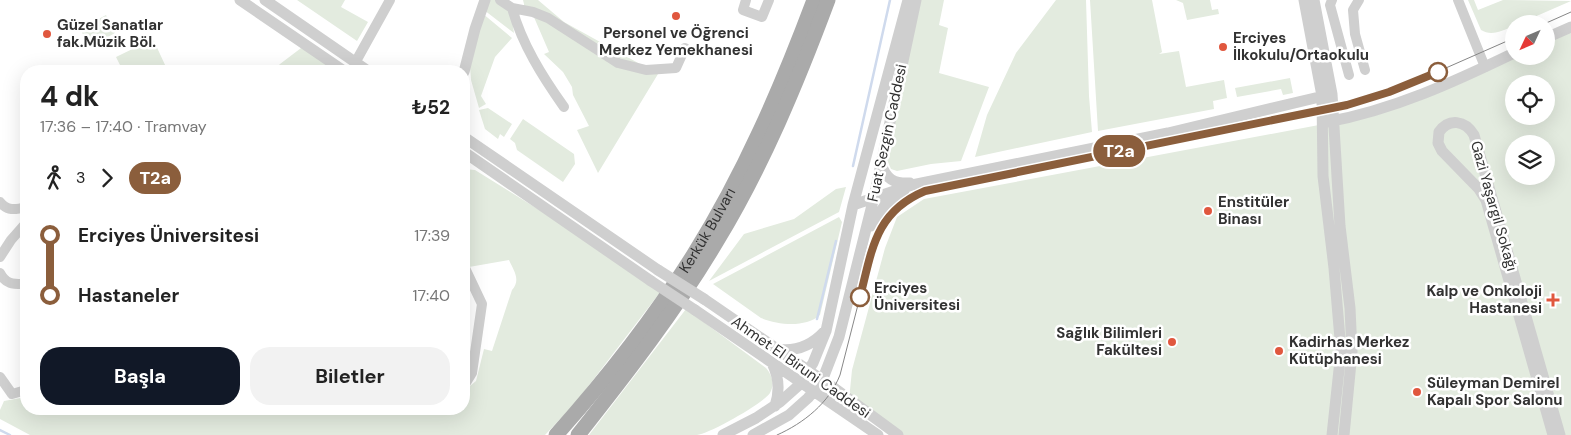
<!DOCTYPE html>
<html lang="tr">
<meta charset="utf-8">
<style>
body{margin:0;font-family:"DM Sans",sans-serif;background:#f2f2f2;color:#222;height:100vh;display:flex;flex-direction:column;font-size:19px;white-space:nowrap}
*{box-sizing:border-box;margin:0}
p{font-size:16px;color:#767676}
.icon{flex:none;width:28px;height:28px;fill:none;stroke:currentColor;stroke-width:2;stroke-linecap:round;stroke-linejoin:round}
.map{position:relative;flex:1;overflow:hidden}
.panel{position:absolute;left:20px;top:65px;width:450px;height:350px;display:flex;flex-direction:column;background:#fff;border-radius:20px;box-shadow:0 5px 20px #0002}
.panel>*{flex:none}
.badge{padding:0 10px;border-radius:16px;font-size:18px;line-height:32px}
.needle{width:32px;rotate:226deg}
.fabs{position:absolute;left:1505px;top:15px;display:grid;gap:10px}
.fabs a{display:grid;place-items:center;width:50px;height:50px;border-radius:50%;background:#fff;box-shadow:0 5px 20px #0002;font-size:25px}
.map>.badge{position:absolute;translate:-50% -50%;box-shadow:0 0 0 2px #fff}
.legs{display:flex;align-items:center;gap:8px;height:55px;padding:0 20px;font-size:16px}
.legs p{margin-inline-start:auto}
.headline{display:flex;align-items:center;justify-content:space-between;height:85px;padding:0 20px}
h1{font-size:28px;font-weight:700;line-height:38px}
.button{display:flex;gap:10px;margin-top:auto;padding:10px 20px}
.button a{flex:1;height:58px;border-radius:20px;background:#111827;color:#fff;font-size:20px;font-weight:700;line-height:58px;text-align:center}
.button a+a{background:#f2f2f2;color:#222}
ul{padding:0 20px;list-style:none}
li{display:flex;align-items:center;gap:18px;height:60px;font-size:19px}
li i{display:grid;place-items:center;width:8px;height:100%;margin:0 6px;background:currentColor}
li i::after{content:'';width:12px;height:12px;margin:-6px;border:4px solid;border-radius:50%;background:#fff}
li p{margin-inline-start:auto}
li:first-child i{background:linear-gradient(#0000 50%,currentColor 0)}
li:last-child i{background:linear-gradient(currentColor 50%,#0000 0)}
.map>svg:first-child{display:block}
.green{fill:#e3ebdf;fill-rule:evenodd}
.lines{fill:none;stroke-linecap:round;stroke-linejoin:round}
.stream{stroke:#cfdaed;stroke-width:2.5}
.minor{stroke:#cfcfcf;stroke-width:10}
.tertiary{stroke:#cfcfcf;stroke-width:11}
.primary{stroke:#aaa;stroke-width:15}
.tram{stroke:#878787;stroke-width:1}
.tertiary-bridge{stroke:#cfcfcf;stroke-width:11}
.line-1-casing{stroke:#fff;stroke-width:11}
.line-1{stroke:#8b5e3c;stroke-width:8}
.poi-dot{fill:#e0573e;stroke:#fff;stroke-width:2}
.stop-1-dot{fill:#fff;stroke:#8b5e3c;stroke-width:2.5}
.labels{text-anchor:middle;stroke-width:5;stroke-linejoin:round;paint-order:stroke}
.poi-label{font-size:15px;font-weight:bold;fill:#323232;stroke:#fff;text-anchor:start}
.street-label{font-size:15px;fill:#323232;stroke:#fff}
.stop-label{font-size:15px;font-weight:bold;fill:#323232;stroke:#fff;text-anchor:start}
</style>
<div class="map">
<svg width="1571" height="435" viewBox="0 0 1571 435">
<rect width="100%" height="100%" fill="#fff"/>
<path class="green" d="M297,0H345L341,7L368,22L357,41Z
M487,0H509L514,33L484,10Z
M523,0H538L564,22L658,74L598,173L577,130L589,126L573,95L572,87L563,72L544,54L549,52L530,8L524,9V4Z
M920,0H944L939,25L948,28L939,73L989,87L961,161L931,164L897,171L891,169L887,160Z
M1056,0H1086L1089,96L1092,132L975,157L987,115L1016,53Z
M1090,0H1152L1162,52L1159,54L1179,51L1186,87L1224,80L1227,98L1213,101L1214,109L1098,131Z
M1176,0H1210L1212,10L1218,9L1219,14L1187,20L1183,3Z
M1468,0H1474L1478,10L1503,0L1571,1L1518,24H1514V26C1503,30 1492,37 1481,30Z
M482,13L512,38L495,57L481,96L486,104L479,108L471,80L470,67Z
M106,15L115,33L90,47L80,29Z
M1571,26V435H896L849,400L852,370L885,248L897,217L924,199L1340,121L1514,56H1546V38ZM1514,84H1546V116H1514ZM1514,144H1546V176H1514Z
M153,39L166,67L158,71H123L116,57Z
M309,42L351,71H276V68L280,64Z
M1290,78L1293,93L1283,95L1281,89L1237,97L1235,88Z
M488,108L512,124L504,137L500,134L498,139L485,129L479,110Z
M523,119L574,154L575,164L563,182L517,150L515,143L510,139Z
M464,169L475,170L597,246L661,291L577,401L545,435H30L0,419V410L4,401L26,397V409H464V391L476,381L484,349L492,351L512,290C521,280 514,271 509,260L469,267L464,256Z
M846,187L839,212L709,281L744,234L794,219L836,189Z
M839,217L842,222L820,315C805,328 779,325 761,318L713,284Z
M686,309L766,368C772,375 775,384 770,393C764,403 709,434 697,435C662,435 625,435 589,435Z"/>
<g class="lines">
<path class="stream" d="M853,166L890,0
M817,319L836,241
M0,430L10,435"/>
<path class="minor" d="M500,0L512,8L533,12L548,18L618,63L646,70L676,68L685,48
M746,0L743,10L762,17L769,0
M1332,0L1330,5L1349,75
M1359,0L1353,10L1355,34L1365,70
M1458,0L1485,67
M512,8C522,44 542,76 564,107
M355,63L390,0
M0,202C7,211 15,210 26,207
M0,257L11,240L26,223
M464,266L482,304L472,373L464,386
M0,273C6,285 14,284 26,284
M0,377L12,394L26,390"/>
<path class="tertiary" d="M240,0L344,71
M265,0L368,71
M1304,0L1322,96L1323,176L1334,268L1341,351L1332,435
M1314,0L1332,94L1340,226L1350,308L1352,352L1344,435
M1546,38L1571,27
M464,72L475,29L485,0
M1327,122C1393,110 1454,82 1514,53
M464,137L658,270
M464,152L651,281
M881,164C886,179 894,184 910,183
M853,205L912,185L1168,133L1332,94
M871,226L885,205L904,191
M704,299L834,388L898,435
M695,310L878,435
M776,349C795,352 811,346 824,332
M772,363C779,377 780,391 775,406
M723,435L756,418L780,402L798,386L813,363L826,331L853,205L908,0
M753,435L789,415L808,398L822,381L839,337L874,197L916,0
M1553,435L1486,200L1479,189L1442,151L1438,143L1439,132C1449,118 1465,120 1474,135L1560,435"/>
<g class="primary">
<path id="s1" d="M556,435C607,378 654,318 694,254C744,174 781,88 814,0"/>
<path d="M578,435C627,373 676,310 717,241C763,165 797,83 828,0"/>
</g>
<path class="tram" d="M1544,24L1571,12
M777,435C804,423 829,403 840,375L873,246L879,229L897,207L911,197L925,191L1347,105L1414,82L1514,38"/>
<path class="tertiary-bridge" d="M658,270L704,299
M651,281L695,310"/>
</g>
<g class="lines">
<g class="line-1-casing">
<path id="line-1" d="M860,297C872,250 875,212 925,191L1347,105L1389,92L1438,72"/>
</g>
<use href="#line-1" class="line-1"/>
</g>
<g class="poi-dot">
<circle cx="676" cy="16" r="5"/>
<circle cx="47" cy="34" r="5"/>
<circle cx="1223" cy="47" r="5"/>
<circle cx="1208" cy="211" r="5"/>
<path d="M1550.5 292.5h5v5h5v5h-5v5h-5v-5h-5v-5h5z"/>
<circle cx="1172" cy="342" r="5"/>
<circle cx="1279" cy="351" r="5"/>
<circle cx="1417" cy="392" r="5"/>
</g>
<g class="stop-1-dot">
<circle cx="1438" cy="72" r="9"/>
<circle cx="860" cy="297" r="9"/>
</g>
<g class="labels">
<g class="poi-label">
<text x="57" y="30">Güzel Sanatlar<tspan x="57" dy="17">fak.Müzik Böl.</tspan></text>
<text x="676" y="38" text-anchor="middle">Personel ve Öğrenci<tspan x="676" dy="17">Merkez Yemekhanesi</tspan></text>
<text x="1233" y="43">Erciyes<tspan x="1233" dy="17">İlkokulu/Ortaokulu</tspan></text>
<text x="1218" y="207">Enstitüler<tspan x="1218" dy="17">Binası</tspan></text>
<text x="1542" y="296" text-anchor="end">Kalp ve Onkoloji<tspan x="1542" dy="17">Hastanesi</tspan></text>
<text x="1162" y="338" text-anchor="end">Sağlık Bilimleri<tspan x="1162" dy="17">Fakültesi</tspan></text>
<text x="1289" y="347">Kadirhas Merkez<tspan x="1289" dy="17">Kütüphanesi</tspan></text>
<text x="1427" y="388">Süleyman Demirel<tspan x="1427" dy="17">Kapalı Spor Salonu</tspan></text>
</g>
<g class="street-label">
<text transform="translate(887 133) rotate(-78)" y="5">Fuat Sezgin Caddesi</text>
<text transform="translate(1494 206) rotate(74)" y="5">Gazi Yaşargil Sokağı</text>
<text dy="5" stroke="none"><textPath href="#s1" startOffset="255">Kerkük Bulvarı</textPath></text>
<text transform="translate(801 367) rotate(35)" y="5">Ahmet El Biruni Caddesi</text>
</g>
<g class="stop-label">
<text x="874" y="293">Erciyes<tspan x="874" dy="17">Üniversitesi</tspan></text>
</g>
</g>
</svg>
<div class="fabs">
<a><svg class="needle" viewBox="-14 -14 28 28"><path d="M0-13l5 13h-10z" fill="#e53935"/><path d="M0 13l5-13h-10z" fill="#767676"/></svg></a>
<a><svg class="icon" aria-label="locate" viewBox="0 0 24 24"><circle cx="12" cy="12" r="6"/><path d="M12 2v4M12 18v4M2 12h4M18 12h4"/></svg></a>
<a><svg class="icon" aria-label="layers" viewBox="0 0 24 24"><path d="M12 4l9 5-9 5-9-5zM3 14l9 5 9-5"/></svg></a>
</div>
<b class="badge" style="left:1119px;top:151px;background:#8b5e3c;color:#fff">T2a</b>
<section class="panel">
<div class="headline"><div><h1>4 dk</h1><p>17:36 – 17:40 · Tramvay</p></div><b>₺52</b></div>
<div class="legs"><svg class="icon" aria-label="walk" viewBox="0 0 24 24"><circle cx="13" cy="4" r="2"/><path d="M13 8l-2 6 4 7M11 14l-3 7M7 12l3-4h3l4 4"/></svg>3<svg class="icon" aria-label="forward" viewBox="0 0 24 24"><path d="M9 5l7 7-7 7"/></svg><b class="badge" style="background:#8b5e3c;color:#fff">T2a</b></div>
<ul>
<li><i style="color:#8b5e3c"></i><b>Erciyes Üniversitesi</b><p>17:39</p></li>
<li><i style="color:#8b5e3c"></i><b>Hastaneler</b><p>17:40</p></li>
</ul>
<div class="button"><a>Başla</a><a>Biletler</a></div>
</section>
</div>
